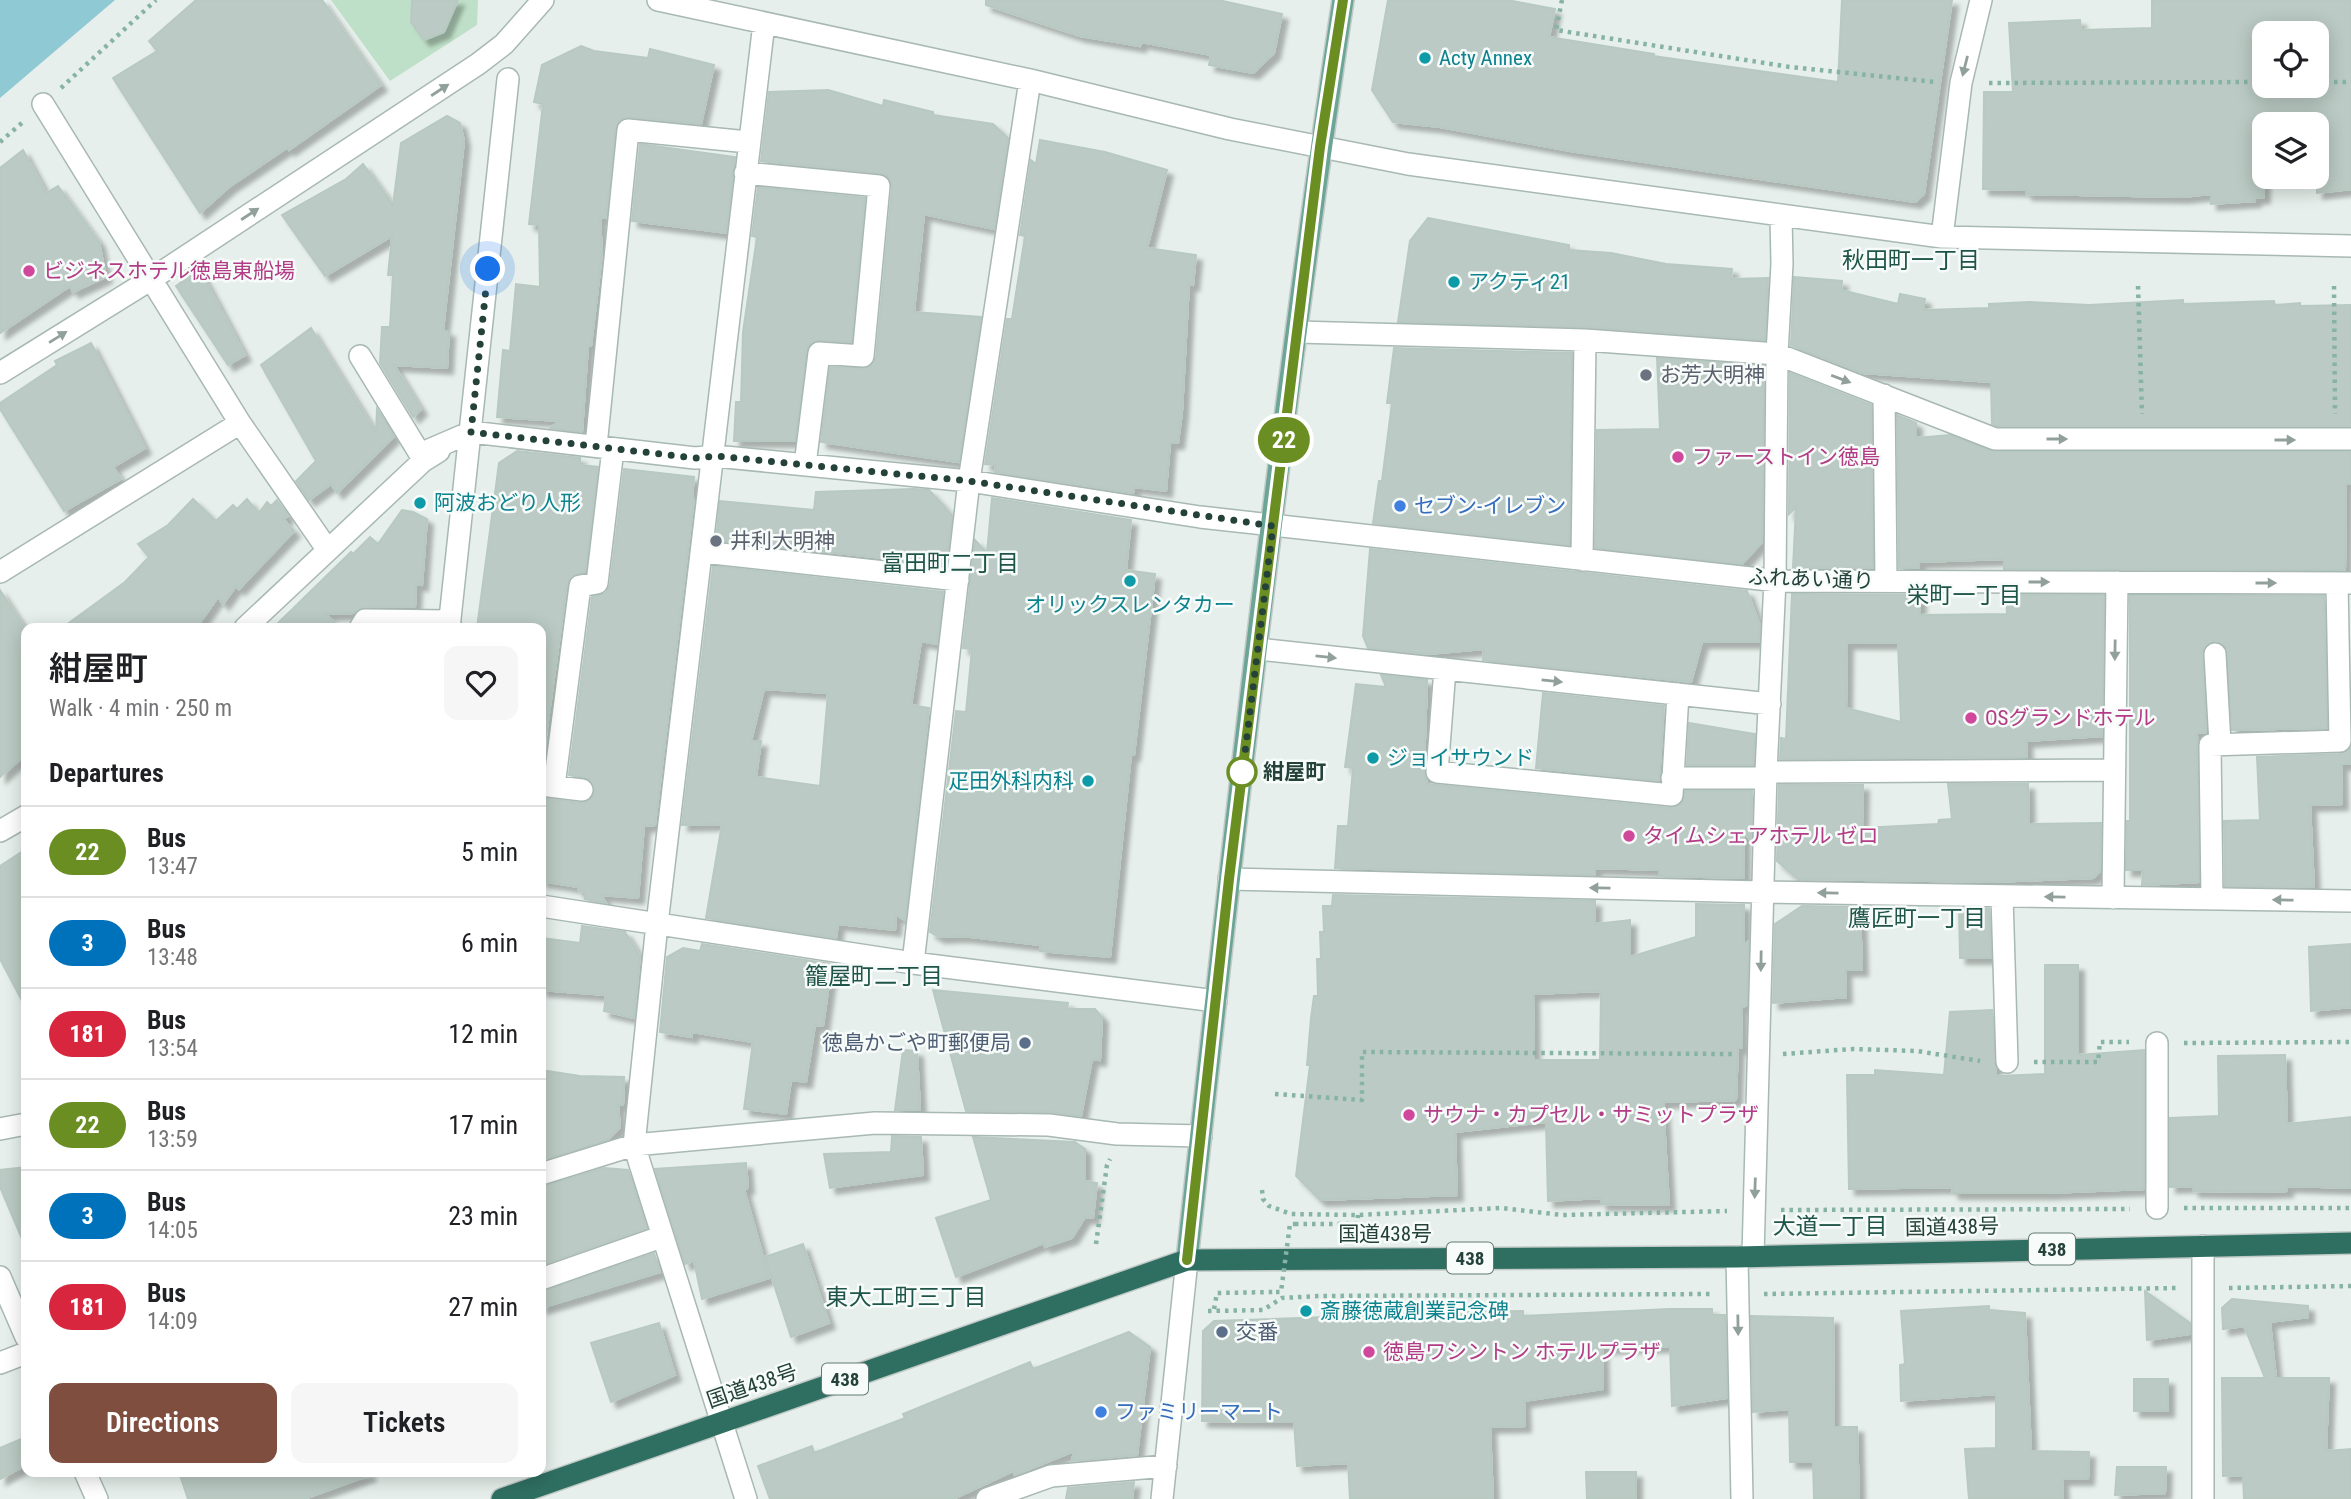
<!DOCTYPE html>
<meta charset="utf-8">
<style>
body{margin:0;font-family:"Roboto Condensed","Noto Sans JP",sans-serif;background:#f6f6f6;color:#202124;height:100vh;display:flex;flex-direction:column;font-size:26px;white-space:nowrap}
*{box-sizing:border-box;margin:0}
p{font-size:23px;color:#757577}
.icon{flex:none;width:38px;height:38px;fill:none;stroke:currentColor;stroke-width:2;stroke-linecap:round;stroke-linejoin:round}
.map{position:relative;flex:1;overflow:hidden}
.side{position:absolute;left:21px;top:623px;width:525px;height:854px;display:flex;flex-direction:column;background:#fff;border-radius:14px;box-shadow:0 4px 18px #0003}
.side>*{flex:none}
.badge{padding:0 14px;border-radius:23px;font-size:24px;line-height:46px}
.tools{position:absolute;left:2252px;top:21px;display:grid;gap:14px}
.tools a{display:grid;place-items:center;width:77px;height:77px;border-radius:14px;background:#fff;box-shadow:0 4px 18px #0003;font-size:35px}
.you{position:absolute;width:35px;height:35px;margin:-18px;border:5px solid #fff;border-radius:50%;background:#1a73e8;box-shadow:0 0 0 10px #1a73e833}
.map>.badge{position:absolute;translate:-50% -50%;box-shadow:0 0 0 4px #fff}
h2{padding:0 28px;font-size:26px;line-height:63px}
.round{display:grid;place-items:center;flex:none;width:74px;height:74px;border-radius:14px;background:#f6f6f6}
.head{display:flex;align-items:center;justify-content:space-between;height:119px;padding:0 28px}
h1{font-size:33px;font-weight:600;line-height:52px}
.primary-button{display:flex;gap:14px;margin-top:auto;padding:14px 28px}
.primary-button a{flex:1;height:80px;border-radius:14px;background:#7f4e3f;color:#fff;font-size:28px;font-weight:600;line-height:80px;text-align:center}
.primary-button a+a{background:#f6f6f6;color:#202124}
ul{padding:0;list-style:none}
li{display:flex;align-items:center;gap:21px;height:91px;padding:0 28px;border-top:2px solid #e0e0e0}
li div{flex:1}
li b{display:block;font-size:26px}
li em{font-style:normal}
li .badge{min-width:77px;font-weight:700;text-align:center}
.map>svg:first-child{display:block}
.green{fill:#bfe0c8}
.water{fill:#8ec9d4}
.building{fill:#bbcac4;stroke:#b8c9c2;stroke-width:2;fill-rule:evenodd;filter:url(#shadow)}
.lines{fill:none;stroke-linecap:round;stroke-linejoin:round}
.minor-casing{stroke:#a8b8b2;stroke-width:24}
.major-casing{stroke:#c2cac8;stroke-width:24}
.highway-casing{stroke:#c2cac8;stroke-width:24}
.path{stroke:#86b3a5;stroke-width:4.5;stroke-dasharray:3.5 5;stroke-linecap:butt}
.minor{stroke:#fff;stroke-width:21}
.major{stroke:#6aa596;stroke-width:21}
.highway{stroke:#2f6f62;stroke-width:21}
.path-bridge{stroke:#86b3a5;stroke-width:4.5;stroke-dasharray:3.5 5;stroke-linecap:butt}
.oneway{fill:#92a09c}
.line-casing{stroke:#fff;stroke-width:16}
.line{stroke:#6b8e23;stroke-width:10}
.walk{stroke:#24423a;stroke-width:7;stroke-dasharray:0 12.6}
.culture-dot{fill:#0f9aa8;stroke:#f7fbf9;stroke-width:2.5}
.hotel-dot{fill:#d1479c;stroke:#f7fbf9;stroke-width:2.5}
.worship-dot{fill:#6b7280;stroke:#f7fbf9;stroke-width:2.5}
.shop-dot{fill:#3f7fe0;stroke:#f7fbf9;stroke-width:2.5}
.stop-dot{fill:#fff;stroke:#6b8e23;stroke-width:3.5}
.service-dot{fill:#5c6f8a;stroke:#f7fbf9;stroke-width:2.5}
.labels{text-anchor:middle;stroke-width:5;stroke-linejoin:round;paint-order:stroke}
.shield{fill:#f7fbf9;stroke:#637a73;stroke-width:2}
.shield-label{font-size:19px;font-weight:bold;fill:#24423a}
.culture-label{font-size:21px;fill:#0d838f;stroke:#f7fbf9;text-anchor:start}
.hotel-label{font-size:21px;fill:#b23c85;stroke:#f7fbf9;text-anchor:start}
.worship-label{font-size:21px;fill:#5b616d;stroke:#f7fbf9;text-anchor:start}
.shop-label{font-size:21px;fill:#366cbe;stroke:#f7fbf9;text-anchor:start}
.street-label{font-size:21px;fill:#24423a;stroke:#f7fbf9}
.stop-label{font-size:21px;font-weight:bold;fill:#24423a;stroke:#f7fbf9;text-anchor:start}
.service-label{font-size:21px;fill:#4e5e75;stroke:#f7fbf9;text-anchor:end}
.neighbourhood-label{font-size:23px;fill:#1f5548;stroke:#f7fbf9}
</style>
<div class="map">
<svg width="2351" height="1499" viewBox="0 0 2351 1499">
<defs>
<filter id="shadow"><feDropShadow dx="6" dy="6" stdDeviation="2" flood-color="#0004"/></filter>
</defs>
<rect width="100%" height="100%" fill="#e6efeb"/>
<path class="green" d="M331,0H478L477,25L390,81Z"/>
<path class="water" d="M0,0H115L0,98Z"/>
<path class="building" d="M196,0H322L381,85L289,150L288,147L229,187L200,213L113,78L157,51L149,41Z
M412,0H458L444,32L424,40L411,22Z
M986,0H1218L1282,14L1274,53L1253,73L1209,65L1211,55L1141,42L1140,46L1080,36L986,5Z
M1388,0H1507L1555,9L1549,37L1654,54L1653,56L1838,82L1842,0H1952L1924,194L1915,202L1570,151L1440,127L1393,122L1372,90Z
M2152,0H2351V189L2317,193V124H2264V197L2255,198V201L2211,204V194L2182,197L2026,194V190L1983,189L1984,92H2013L2009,23L2080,20L2081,30L2152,28ZM2264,33H2320L2325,92L2264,97Z
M581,46L594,51L648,58L650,49L714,65L701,124L629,117L622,118L615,128L606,218L600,217L602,254L591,346H588L582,432L550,428L560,421L497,417L503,350L510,351L516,284L540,287L539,225L529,224L543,104L534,102L542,65Z
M828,90L883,106L884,100L933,112V115L993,124L1008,138L994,229L924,214L914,312L981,317L959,462L821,442L830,367L868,368L876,358L892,187L887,176L880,173L761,161L769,92Z
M447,116L460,123L464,141L443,331H449L447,368L394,365L421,409L413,417L380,363L382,327H390L393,275H388L392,236L325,276L282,215L346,179L363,164L393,205L401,143Z
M1040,140L1105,152L1167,170L1147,248L1196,255L1193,285L1189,284L1182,412L1178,443H1170L1166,491L1134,487L1133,493L995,472L996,465L985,464L1007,319H1012L1025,236L1020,235L1031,160L1036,164Z
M640,144L735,157L726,233L632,221Z
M23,150L46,193L58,186L99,242L106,277L73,292L70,286L0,333V168Z
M758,187L865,198L851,342L819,340L808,346L795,441H734L736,402H741L743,332L757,237L752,236Z
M1428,218L1569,245V250L1611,253L1666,264L1732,269L1731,279L1768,278L1765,340L1586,327L1398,322L1410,241Z
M199,269L245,355L228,365L176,286Z
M1794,277L1842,281L1841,290L1898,304L1900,294L1925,299L1923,310L1989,308V304L2029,302L2089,305L2183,300V304L2274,301L2275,305L2300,303V306L2351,305V426H1997L1992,424L1991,382L1863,373L1791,345Z
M311,328L376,433L377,409L394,436L337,493L331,484L309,500L296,481L316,461L261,365Z
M91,343L145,448L113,467L121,479L64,511L0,409V403L57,365L55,361Z
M1394,348L1572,353L1569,545L1373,523L1379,481H1382L1392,403H1387Z
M1657,358L1764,366L1762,542L1742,564L1595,548L1597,430L1660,429Z
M1790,373L1871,405L1873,568H1793L1796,507L1789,514Z
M1897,415L1916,423V438L1950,435L1995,452H2351V484H2346L2345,570L2004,569V559L1919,562V568H1899Z
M517,451L580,458V465L598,467L585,572L571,576L567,584L541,772V628H477L499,463Z
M624,469L694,477L692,498L694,499L655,825L644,826L638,898L601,895L606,903L585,899V892L578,891V887L541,881V798L581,803L592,798L595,792L589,779L569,775L592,597L606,593L610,585Z
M914,489L929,490L952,515L946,565L716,540L720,501L814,510L816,492Z
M992,498L1131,520L1126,570L1155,574L1134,755H1131L1110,957L1040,951L1041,945L962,936L939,937L930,932L956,711L966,712L972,649L963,648L975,540L987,553Z
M193,499L216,521L233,505L237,509L247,499L259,513L267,502L271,506L277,500L288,516L283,519L294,531L239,589L236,586L223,604L218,597L196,628H62L125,582L149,557L138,544L168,525Z
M402,510L413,512L427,519L422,585L416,584L415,607H365L354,613L325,614L341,628H273L351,552L353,554L370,537L378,544Z
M1370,549L1747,591L1760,626L1759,642H1702L1691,682L1483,660L1484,649L1428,654L1368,648L1363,636Z
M713,566L943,592L937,644L921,641L911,705L929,708L905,920L896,915L895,930L838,924L836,938L706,918L722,824L682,825ZM764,689L828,693L820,786L756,777L761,741H751Z
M0,590L26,630V754L0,777Z
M1792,594L1920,595V615L2007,614L2006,595H2104L2102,736L2026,741L2027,757L1780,759L1781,738L1786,739ZM1847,643H1898L1901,722L1846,708Z
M2130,595L2324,596L2327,728L2232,730L2226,647L2214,641L2203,649L2206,732L2197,733L2199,882L2142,885L2143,870H2126L2127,821H2130Z
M1381,675L1427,680L1424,771L1427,784L1671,808L1682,803L1685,791H1752L1751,840L1744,833V878L1659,876V870L1595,868V875L1335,868L1338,826H1348L1353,768L1345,767L1356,684L1386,687Z
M1543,693L1664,706L1659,781L1536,768Z
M1689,723L1755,734L1753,765H1687Z
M2351,748V764H2341L2342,804L2310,805L2314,887L2225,886L2224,821L2260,820L2257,757L2340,754Z
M1948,784H2028L2029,824L2101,823L2100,871L2093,878L1992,882L1798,879L1777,861L1779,785H1863L1862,828L1938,824L1939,820L1952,819Z
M26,849V1008L0,959V866Z
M1333,895L1595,901V924L1630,920V957L1696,937V904L1744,905V945L1748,942L1747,1005L1741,1008L1742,1048H1738L1736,1100L1663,1102L1669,1205L1601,1204V1198L1548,1201L1546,1122L1455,1132L1457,1195L1320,1200L1296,1176L1310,1065H1307L1311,1018L1314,996H1318L1317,959H1321L1320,932H1324L1323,906H1332ZM1601,991L1600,1060H1534L1533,994Z
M1802,906L1860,907L1862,970H1845L1846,997L1773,1003L1775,924Z
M1959,908L1989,909L1991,958H1960Z
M582,926L625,932L640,956L634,1018L604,1011L606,995L541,990V938L580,943Z
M702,944L832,964L823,1026L815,1025L806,1082L791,1080L786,1114L744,1109L753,1042L692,1032V1037L660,1032L667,957L683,948L700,951Z
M2351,944V1007L2311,1011L2309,947Z
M2045,965H2078V1055L2144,1050V1189L2048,1193H1953L1952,1187L1849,1189L1847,1075H1875V1070L1944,1075L1950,1012L1992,1010L1996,1076L2045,1074Z
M933,990L1068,1003L1067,1009H1095L1102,1017L1100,1060L1092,1059L1081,1116L1049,1112L966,1111Z
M903,1050L917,1051L920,1110H895Z
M2285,1055L2287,1124L2351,1117V1188L2287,1186V1191L2262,1192L2193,1191V1186L2170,1187V1118L2219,1116L2218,1056Z
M541,1070L580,1076L624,1077L623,1105H618L620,1127L607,1140L541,1160Z
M892,1136L921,1137L923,1175L830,1188L824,1154L891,1152Z
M973,1137L1075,1142L1085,1149V1181L1097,1183L1093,1218L1085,1217L1072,1238L1045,1247L1044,1243L956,1277L936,1218L991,1200Z
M746,1163L748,1188L744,1189L769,1278L702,1299L694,1261L685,1264L655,1169Z
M26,1167V1248L0,1187V1170Z
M604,1168L628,1170L647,1228L541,1265V1187Z
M803,1244L829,1323L791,1337L765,1257Z
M654,1253L660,1272L541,1308V1292Z
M2145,1291L2190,1323V1334L2147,1340Z
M2232,1299L2308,1306V1317L2270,1322L2276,1378H2329L2326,1451L2351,1449V1499H2244L2243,1475L2223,1476L2222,1378H2265L2244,1326L2223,1329L2222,1308Z
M1989,1306V1310L2025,1313L2031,1451L2089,1452L2088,1479H2062L2063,1499H1969L1965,1449L1996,1448V1394L1901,1401L1900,1365L1905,1364L1901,1311Z
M1669,1309H1712V1315H1725L1727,1398L1672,1406L1670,1346L1602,1348L1603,1389L1524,1401L1525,1426L1490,1427L1493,1499H1350L1348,1463L1297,1466L1294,1422L1202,1421L1203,1331L1214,1321L1468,1312L1523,1311V1316Z
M1751,1316L1833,1318L1834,1427H1857L1859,1499H1814L1813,1462H1790L1789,1409L1753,1412Z
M659,1323L675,1375L611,1402L591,1343Z
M1129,1332L1150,1347L1137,1455L1072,1461L1074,1451L1015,1475L1013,1471L953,1499H770L758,1466L812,1446L814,1453L905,1418L903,1414L1030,1362L1033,1369Z
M2134,1379H2168V1411H2134Z
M26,1437V1465L0,1479V1448Z
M2117,1467H2166L2165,1493L2115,1495Z
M179,1472H369L370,1475L304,1499H188Z
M1586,1472H1636V1499H1587Z
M1134,1482L1132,1499H1066L1068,1488Z"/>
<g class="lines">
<g class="minor-casing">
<path id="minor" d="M658,0L1030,80L1230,129L1408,164L1942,237L2351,246
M43,104L240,423L327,549
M745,173L879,186L863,356L819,353L805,465
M1942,237L1961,83L1981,0
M1297,332L1585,340L1777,354L1995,439H2351
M360,356L420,454L471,432L695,458L715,456L969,481L1200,517L1778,581L2351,583
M0,373L153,278L478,64L504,44L543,0
M1884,395L1886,581
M596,446L628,130L748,142
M703,552L958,580
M1582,560L1585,340
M0,572L240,423
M245,628L423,461L439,451
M360,628L365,620L450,621
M449,628L508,79
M1258,649L1770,704
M2215,654L2220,744
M1445,669L1437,772L1672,795L1678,694
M1766,772L2113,770
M1672,778H1766
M541,785L582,790
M554,786L580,586L597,583L613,449
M0,831L26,816
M1229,879L1762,892L2351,901
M2002,896L2007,1062
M2113,898L2117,582
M2212,899L2210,745L2340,741L2337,583
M541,906L913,963L1216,1001
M913,963L969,481L1030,80
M2157,1043V1208
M0,1129L26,1124
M541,1174L634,1145L875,1123L1049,1125L1117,1134L1201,1136
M1753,1256L1766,772L1775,580L1777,354L1782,264L1781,216
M1737,1257L1742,1499
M0,1277L26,1337
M541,1279L661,1237
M0,1363L26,1353
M85,1472L97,1499
M746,1499L634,1145L657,924L764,23
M987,1499L1051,1476L1166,1466
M1162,1499L1187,1260
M2203,1499V1246"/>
</g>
<g class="major-casing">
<path id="major" d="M1187,1260C1233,840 1280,418 1343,0"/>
</g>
<g class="highway-casing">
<path id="highway" d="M502,1499L1187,1260L1737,1257L2351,1243"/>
</g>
<path class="path" d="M1562,0L1556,30L1790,67L1935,82
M2317,82H2351
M1989,83L2264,82
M61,88L156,0
M0,142L23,122
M2138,286L2142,414
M2334,286L2335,414
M2184,1043L2351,1042
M1783,1054L1853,1049L1917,1051L1980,1061
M2034,1062H2098L2100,1042H2129
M1275,1094L1362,1100V1052L1732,1054
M1262,1190L1263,1199L1269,1206L1291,1214L1358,1215L1501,1208L1562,1215L1727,1211
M2184,1208H2351
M1781,1210L2130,1209
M1295,1224H1357L1358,1215
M1096,1244L1107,1165L1110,1159
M2229,1288L2351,1286
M1764,1294L2179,1288
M1214,1309L1217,1293L1276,1292
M1208,1311L1263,1310L1282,1298L1318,1296L1713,1294"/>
<use href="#minor" class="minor"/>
<use href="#major" class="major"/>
<use href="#highway" class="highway"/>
<path class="path-bridge" d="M1276,1292H1281L1290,1224H1295"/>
</g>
<defs><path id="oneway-solid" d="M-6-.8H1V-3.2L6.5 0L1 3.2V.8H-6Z" transform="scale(1.75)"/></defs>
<g class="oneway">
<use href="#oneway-solid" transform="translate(1965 66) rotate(104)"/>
<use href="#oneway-solid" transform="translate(440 90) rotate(-33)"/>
<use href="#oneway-solid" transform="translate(250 214) rotate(-33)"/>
<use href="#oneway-solid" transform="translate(58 337) rotate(-32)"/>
<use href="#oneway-solid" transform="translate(1841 379) rotate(21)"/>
<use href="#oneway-solid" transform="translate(2057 439)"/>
<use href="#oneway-solid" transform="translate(2285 440)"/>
<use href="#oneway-solid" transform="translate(2039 582)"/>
<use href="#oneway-solid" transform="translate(2266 583)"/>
<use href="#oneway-solid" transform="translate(2115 650) rotate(91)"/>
<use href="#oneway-solid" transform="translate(1326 657) rotate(6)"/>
<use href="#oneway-solid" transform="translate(1552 681) rotate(6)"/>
<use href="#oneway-solid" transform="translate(1600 888) rotate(-179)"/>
<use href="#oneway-solid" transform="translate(1828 893) rotate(-179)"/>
<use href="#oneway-solid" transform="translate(2055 897) rotate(-179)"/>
<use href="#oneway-solid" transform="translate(2283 900) rotate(-179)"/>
<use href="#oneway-solid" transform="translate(1761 961) rotate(91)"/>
<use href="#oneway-solid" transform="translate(1755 1188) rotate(92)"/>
<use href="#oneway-solid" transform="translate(1738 1325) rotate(89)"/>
</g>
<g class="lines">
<g class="line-casing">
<path id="line" d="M1187,1260L1229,879L1320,147L1343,0"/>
</g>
<use href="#line" class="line"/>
<path class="walk" d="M488,269L471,432L695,458L715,456L969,481L1273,526L1242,777V772"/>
</g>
<g class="culture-dot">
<circle cx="1425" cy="58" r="7"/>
<circle cx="1454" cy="282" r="7"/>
<circle cx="420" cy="503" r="7"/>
<circle cx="1130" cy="581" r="7"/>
<circle cx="1373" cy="758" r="7"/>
<circle cx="1088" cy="781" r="7"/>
<circle cx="1306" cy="1311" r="7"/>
</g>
<g class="hotel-dot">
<circle cx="29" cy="271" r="7"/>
<circle cx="1678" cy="457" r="7"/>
<circle cx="1971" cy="718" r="7"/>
<circle cx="1629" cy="836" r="7"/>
<circle cx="1409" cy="1115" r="7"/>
<circle cx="1369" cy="1352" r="7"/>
</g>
<g class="worship-dot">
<circle cx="1646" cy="375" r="7"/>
<circle cx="716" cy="541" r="7"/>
</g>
<g class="shop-dot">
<circle cx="1400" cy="506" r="7"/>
<circle cx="1101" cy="1412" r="7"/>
</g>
<circle class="stop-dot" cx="1242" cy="772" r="14"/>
<g class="service-dot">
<circle cx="1025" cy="1043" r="7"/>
<circle cx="1222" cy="1332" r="7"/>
</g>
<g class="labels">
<g class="shield">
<rect x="2029" y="1233.5" width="46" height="31" rx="5"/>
<rect x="1447" y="1242.5" width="46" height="31" rx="5"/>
<rect x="822" y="1363.5" width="46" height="31" rx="5"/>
</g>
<g class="shield-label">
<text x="2052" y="1256">438</text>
<text x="1470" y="1265">438</text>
<text x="845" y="1386">438</text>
</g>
<g class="culture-label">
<text x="1439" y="65">Acty Annex</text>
<text x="1468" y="289">アクティ21</text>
<text x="434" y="510">阿波おどり人形</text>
<text x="1130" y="612" text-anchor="middle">オリックスレンタカー</text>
<text x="1387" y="765">ジョイサウンド</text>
<text x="1074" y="788" text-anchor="end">疋田外科内科</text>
<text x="1320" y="1318">斎藤徳蔵創業記念碑</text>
</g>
<g class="hotel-label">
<text x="43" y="278">ビジネスホテル徳島東船場</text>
<text x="1692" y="464">ファーストイン徳島</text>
<text x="1985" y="725">OSグランドホテル</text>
<text x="1643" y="843">タイムシェアホテル ゼロ</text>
<text x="1423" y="1122">サウナ・カプセル・サミットプラザ</text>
<text x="1383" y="1359">徳島ワシントン ホテルプラザ</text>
</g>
<g class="worship-label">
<text x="1660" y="382">お芳大明神</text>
<text x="730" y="548">井利大明神</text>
</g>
<g class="shop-label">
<text x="1414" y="513">セブン-イレブン</text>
<text x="1115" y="1419">ファミリーマート</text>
</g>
<g class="street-label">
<text transform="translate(1811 579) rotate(2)" y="7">ふれあい通り</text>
<text transform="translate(1952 1227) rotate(-1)" y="7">国道438号</text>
<text x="1385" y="1241">国道438号</text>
<text transform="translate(752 1386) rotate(-19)" y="7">国道438号</text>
</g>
<g class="stop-label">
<text x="1263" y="779">紺屋町</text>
</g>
<g class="service-label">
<text x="1011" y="1050">徳島かごや町郵便局</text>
<text x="1236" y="1339" text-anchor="start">交番</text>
</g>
<g class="neighbourhood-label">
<text x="1911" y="268">秋田町一丁目</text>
<text x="950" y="571">富田町二丁目</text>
<text x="1964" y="603">栄町一丁目</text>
<text x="1917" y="926">鷹匠町一丁目</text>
<text x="874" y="984">籠屋町二丁目</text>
<text x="1830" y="1234">大道一丁目</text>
<text x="906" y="1305">東大工町三丁目</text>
</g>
</g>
</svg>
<div class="tools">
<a><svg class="icon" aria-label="locate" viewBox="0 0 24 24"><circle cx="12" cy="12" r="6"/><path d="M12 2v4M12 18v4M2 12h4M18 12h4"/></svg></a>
<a><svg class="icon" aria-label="layers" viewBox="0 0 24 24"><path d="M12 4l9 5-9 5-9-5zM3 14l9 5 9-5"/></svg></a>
</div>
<div class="you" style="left:488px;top:269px"></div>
<b class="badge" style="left:1284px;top:440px;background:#6b8e23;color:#fff">22</b>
<section class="side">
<div class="head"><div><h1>紺屋町</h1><p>Walk · 4 min · 250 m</p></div><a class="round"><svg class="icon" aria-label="heart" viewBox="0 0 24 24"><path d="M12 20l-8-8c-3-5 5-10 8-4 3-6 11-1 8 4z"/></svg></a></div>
<h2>Departures</h2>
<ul>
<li><span class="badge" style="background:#6b8e23;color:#fff">22</span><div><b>Bus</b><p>13:47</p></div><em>5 min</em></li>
<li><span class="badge" style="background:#0072bc;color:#fff">3</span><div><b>Bus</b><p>13:48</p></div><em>6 min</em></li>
<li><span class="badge" style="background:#d7263d;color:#fff">181</span><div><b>Bus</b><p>13:54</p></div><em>12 min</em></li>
<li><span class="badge" style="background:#6b8e23;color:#fff">22</span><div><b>Bus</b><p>13:59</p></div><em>17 min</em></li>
<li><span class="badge" style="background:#0072bc;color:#fff">3</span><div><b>Bus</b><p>14:05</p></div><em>23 min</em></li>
<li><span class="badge" style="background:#d7263d;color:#fff">181</span><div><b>Bus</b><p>14:09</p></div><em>27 min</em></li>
</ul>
<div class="primary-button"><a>Directions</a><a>Tickets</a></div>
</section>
</div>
